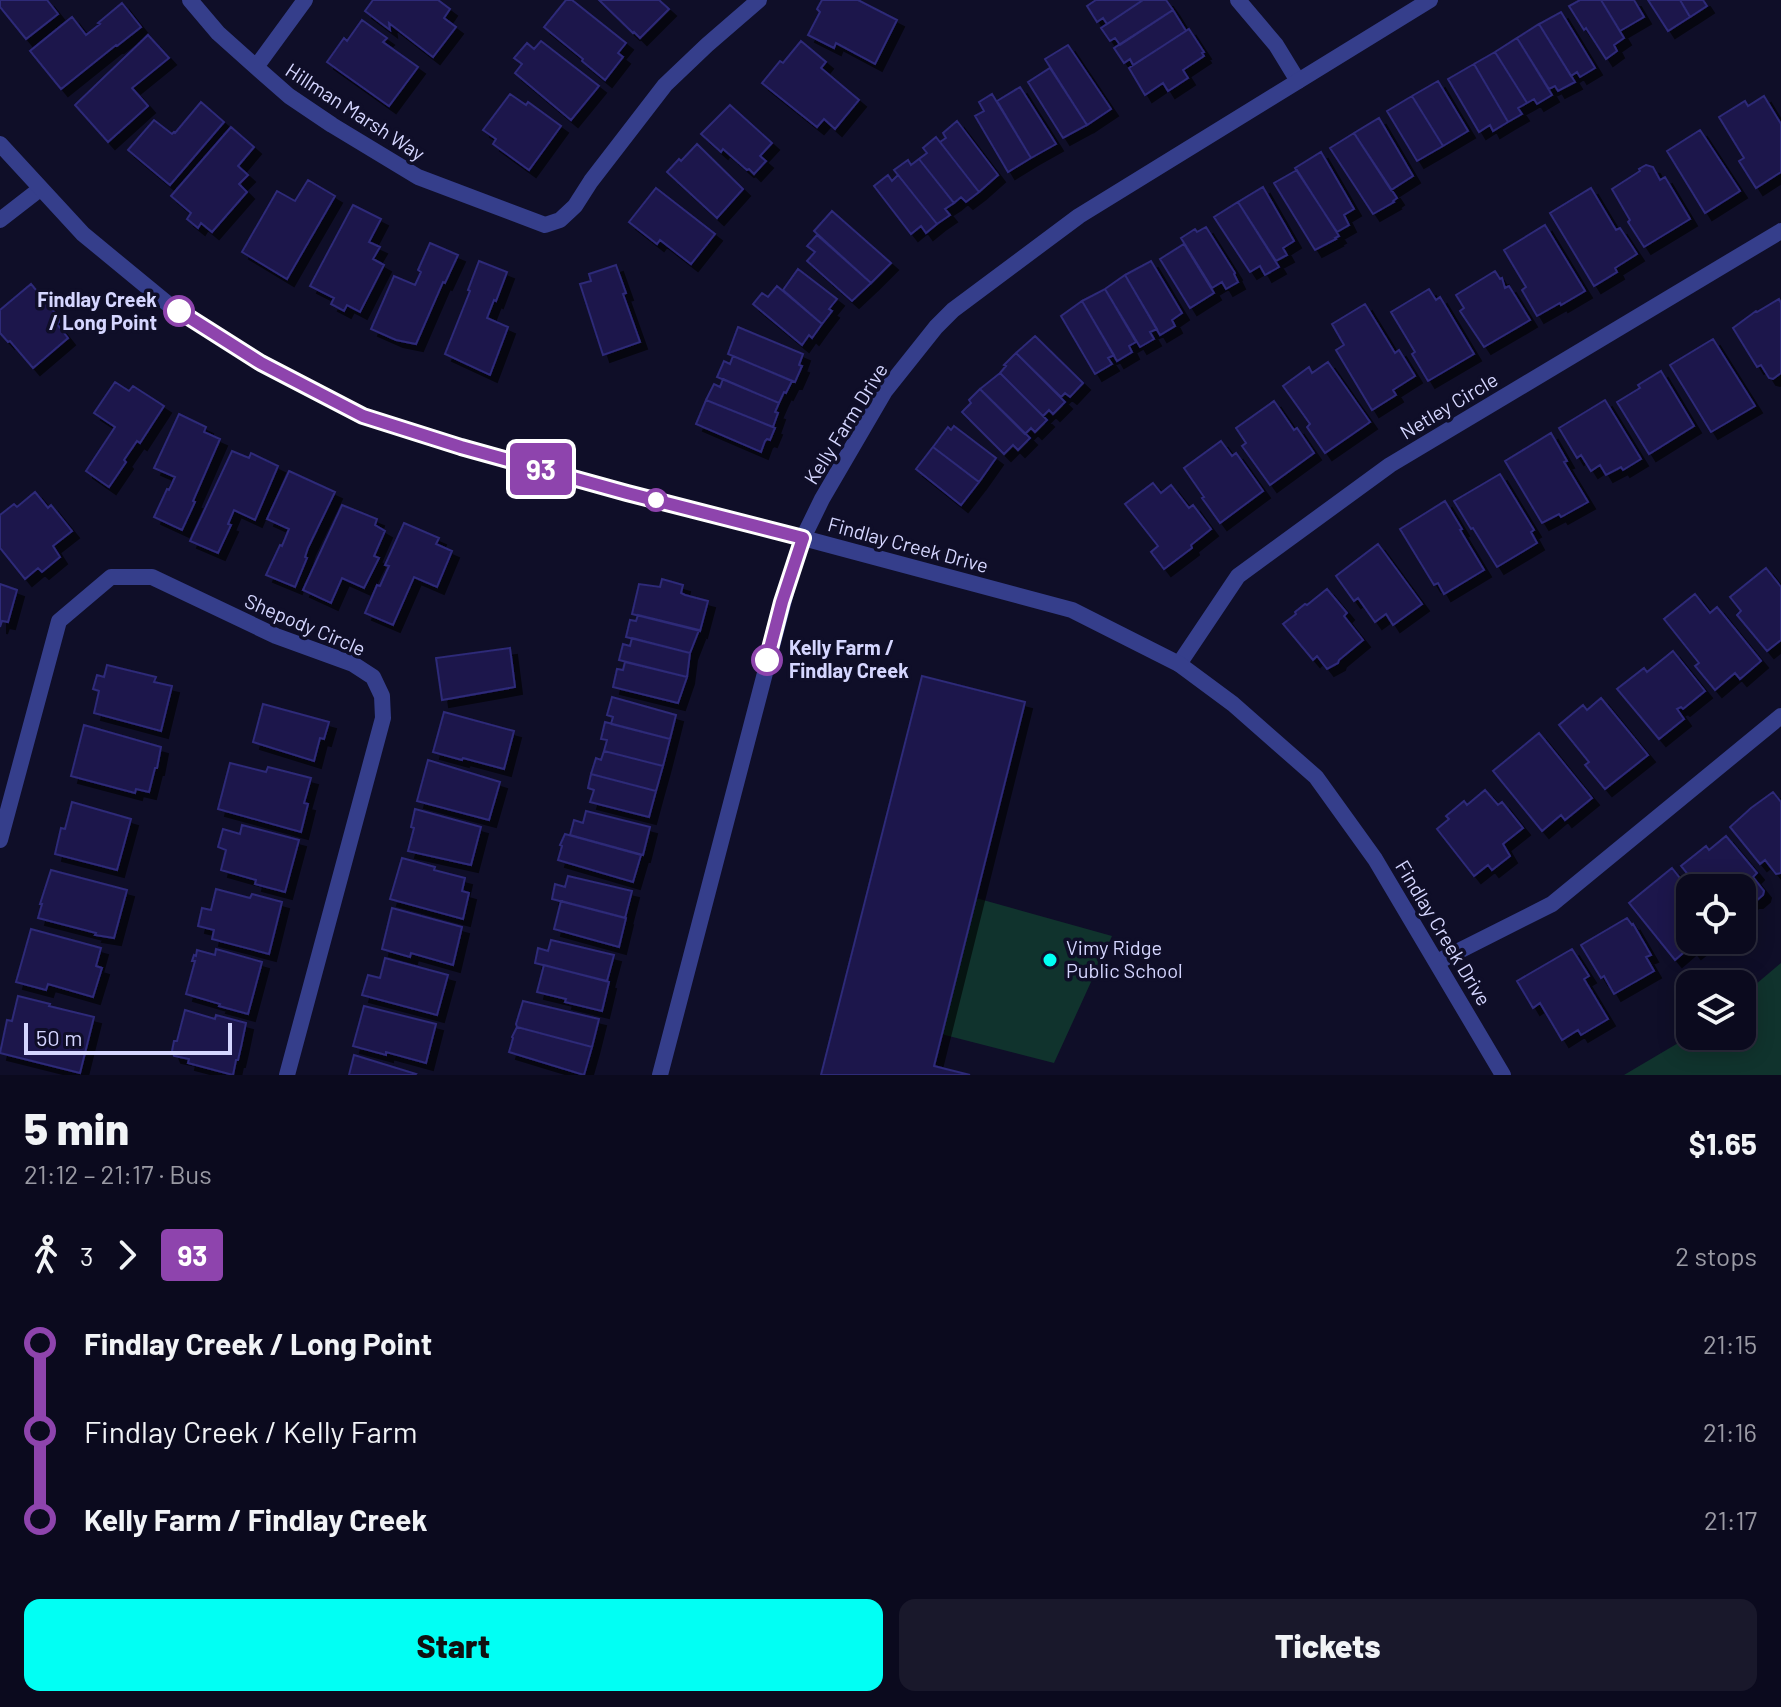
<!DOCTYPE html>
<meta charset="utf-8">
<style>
body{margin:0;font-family:Barlow,sans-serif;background:#19182b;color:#f1f3f6;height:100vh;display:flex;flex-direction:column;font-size:30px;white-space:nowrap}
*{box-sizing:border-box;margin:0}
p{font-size:26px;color:#9a9aa4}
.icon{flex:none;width:44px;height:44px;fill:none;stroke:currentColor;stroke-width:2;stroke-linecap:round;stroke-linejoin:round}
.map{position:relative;height:1075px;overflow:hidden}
.side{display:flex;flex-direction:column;background:#0b0a1e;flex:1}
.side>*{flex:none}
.badge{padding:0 16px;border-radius:6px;font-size:28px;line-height:52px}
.controls{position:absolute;left:1676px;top:874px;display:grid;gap:16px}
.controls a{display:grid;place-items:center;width:80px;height:80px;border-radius:16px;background:#0b0a1e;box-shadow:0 4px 20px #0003,0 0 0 2px #2b2b3c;font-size:40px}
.scale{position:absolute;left:24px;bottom:20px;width:208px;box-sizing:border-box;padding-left:8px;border:4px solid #d5d6ff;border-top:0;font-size:22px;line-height:28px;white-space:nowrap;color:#d5d6ff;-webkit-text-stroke:6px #0f0e28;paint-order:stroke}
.map>.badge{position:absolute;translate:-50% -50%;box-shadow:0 0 0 4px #fff}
.legs{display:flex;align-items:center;gap:12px;height:88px;padding:0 24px;font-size:26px}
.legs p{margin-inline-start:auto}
.overview{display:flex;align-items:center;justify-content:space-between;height:136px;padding:0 24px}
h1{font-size:44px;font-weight:800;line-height:60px}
.button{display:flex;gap:16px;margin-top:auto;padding:16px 24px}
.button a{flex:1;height:92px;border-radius:16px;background:#01fff4;color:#111;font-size:32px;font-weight:800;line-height:92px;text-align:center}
.button a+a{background:#19182b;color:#f1f3f6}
ul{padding:0 24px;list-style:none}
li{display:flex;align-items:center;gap:28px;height:88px;font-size:30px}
li i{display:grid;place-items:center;width:12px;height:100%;margin:0 10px;background:currentColor}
li i::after{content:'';width:20px;height:20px;margin:-10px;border:6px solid;border-radius:50%;background:#0b0a1e}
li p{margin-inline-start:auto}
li:first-child i{background:linear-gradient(#0000 50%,currentColor 0)}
li:last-child i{background:linear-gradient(currentColor 50%,#0000 0)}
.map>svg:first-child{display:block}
.green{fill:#10332d}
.building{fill:#1b184b;stroke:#2d2978;stroke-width:2;filter:url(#shadow)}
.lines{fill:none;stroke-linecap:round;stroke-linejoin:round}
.minor{stroke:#353e8b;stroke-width:16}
.tertiary{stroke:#353e8b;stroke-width:16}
.line-1-casing{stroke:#fff;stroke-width:18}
.line-1{stroke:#8e44ad;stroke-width:12}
.stop-1-dot{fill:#fff;stroke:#8e44ad;stroke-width:4}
.poi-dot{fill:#01fff4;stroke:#0f0e28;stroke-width:3}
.labels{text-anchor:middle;stroke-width:7;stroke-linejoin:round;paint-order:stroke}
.street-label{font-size:20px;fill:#d5d6ff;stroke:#0f0e28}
.stop-label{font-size:20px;font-weight:bold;fill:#d5d6ff;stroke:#0f0e28;text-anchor:end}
.poi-label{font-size:20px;fill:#d5d6ff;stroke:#0f0e28;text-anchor:start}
</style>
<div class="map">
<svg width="1781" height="1075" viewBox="0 0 1781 1075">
<defs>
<filter id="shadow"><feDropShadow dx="7" dy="7" stdDeviation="0" flood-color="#0009"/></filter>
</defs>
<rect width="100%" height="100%" fill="#0f0e28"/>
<path class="green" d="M976,898L1112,936L1054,1063L941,1034Z
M1781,963V1075H1624L1690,1036H1742V996Z"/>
<path class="building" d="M0,0H47L58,14L26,39L0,7Z
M373,0H438L450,9L444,18L456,27L433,57L389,23L390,30L365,11Z
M566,0H572L626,43L618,53L623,57L605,80L582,61L583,59L544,27Z
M599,0H659L669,9L640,38L634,32L633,33Z
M822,0H858L897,20L875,64L836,43L834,48L808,35L820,12L817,9Z
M1096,0H1143L1107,24L1103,18L1097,22L1087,6Z
M1143,0H1166L1173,10L1120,45L1115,38L1110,41L1101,28Z
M1580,0H1601L1624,38L1614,45L1617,51L1606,59L1586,28L1584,30L1569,6Z
M1601,0H1634L1644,17L1620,31Z
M1648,0H1680L1690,17L1668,31Z
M1680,0H1703L1707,6L1690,17Z
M122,3L141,27L117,46L116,45L61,89L30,51L72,17L86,35L100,24L98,23Z
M1173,10L1186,31L1133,65L1130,59L1124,63L1114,48Z
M1561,12L1595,68L1580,77L1577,72L1571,76L1539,24Z
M362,20L387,38L383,42L418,67L389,106L327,62L344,38L347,41Z
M1539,24L1575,82L1558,91L1555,86L1549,89L1517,38Z
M1189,29L1204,52L1202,53L1204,56L1183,70L1188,78L1168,91L1163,83L1145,95L1129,68Z
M148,35L169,58L132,88L148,106L108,142L75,105Z
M1517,38L1552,95L1537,104L1534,99L1527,103L1495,52Z
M541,41L599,86L571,120L515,73L522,64L514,58L527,43L534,49Z
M801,41L826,62L821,68L859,100L835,129L824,119L817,127L762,83L780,61L783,63Z
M1068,45L1111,109L1087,125L1045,59Z
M1495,52L1527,103L1518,108L1522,114L1508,122L1474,64Z
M1474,64L1508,122L1493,131L1490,125L1479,132L1448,79Z
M1050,68L1087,125L1063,138L1028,82Z
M1438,81L1468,131L1443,146L1412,96Z
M1020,87L1056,144L1031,158L997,101Z
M510,94L526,105L528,102L561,126L529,170L493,144L496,139L483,130Z
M992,94L1031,158L1008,172L975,116L984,111L979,102Z
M1412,96L1443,146L1417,161L1387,111Z
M1764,96L1781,124V172L1756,188L1739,161L1744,158L1719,117L1745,101L1748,106Z
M201,102L224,122L170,185L128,150L154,120L172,134L174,132L175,133Z
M730,105L772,143L760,156L766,161L754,174L749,169L747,170L723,149L721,152L701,134Z
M1379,118L1413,176L1391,190L1354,133Z
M957,121L998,175L979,192L940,142L946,138L943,133Z
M231,127L254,147L238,166L248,175L239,184L247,192L212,232L201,223L198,228L187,219L191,213L171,196Z
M1700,130L1740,191L1705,213L1667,151Z
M1354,133L1397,198L1393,201L1394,202L1373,214L1330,148Z
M936,137L979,192L966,202L961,197L954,203L919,159L927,153L923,148Z
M697,144L743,189L717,218L667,172L679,159L681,161Z
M1321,152L1354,209L1344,215L1349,225L1337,232L1295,168Z
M919,159L954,203L945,209L950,215L937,224L894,170L908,160L911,165Z
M1646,165L1653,167L1660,180L1665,177L1690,219L1644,247L1628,222L1630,220L1612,189L1640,171L1639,169Z
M1297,170L1339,236L1335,238L1336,239L1315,250L1274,183Z
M888,175L892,181L898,175L937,224L926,233L921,226L911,234L874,186Z
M308,180L335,196L287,279L242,252L277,191L295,201Z
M1263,187L1294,241L1283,248L1287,255L1276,261L1238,202Z
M656,188L715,234L691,264L660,240L657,244L629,222Z
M1591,188L1616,230L1620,228L1637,254L1615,268L1617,272L1594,286L1550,213Z
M1238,202L1279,267L1265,275L1260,266L1250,272L1214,217Z
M353,205L381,219L369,242L380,247L373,259L384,265L360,312L347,305L344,311L331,304L334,298L310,286Z
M832,211L891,263L871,283L814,231Z
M1545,225L1585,291L1561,305L1560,303L1537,316L1522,290L1526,287L1504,250Z
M1206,227L1235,273L1234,274L1238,282L1226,289L1222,282L1212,288L1181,238L1195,229L1197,232Z
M817,235L871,283L852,301L807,261L815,252L807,246Z
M430,243L458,255L445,283L443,282L416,344L396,340L371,329L394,276L415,285L421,272L418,270Z
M1184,244L1214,293L1190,308L1160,259Z
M479,261L507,272L496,301L494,300L487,318L508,327L490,375L445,354L470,291L468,290Z
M1151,261L1182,313L1172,320L1175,326L1160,335L1125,275Z
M616,265L626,293L623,294L640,342L603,355L580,284L591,281L589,274Z
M798,269L837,299L829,309L832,311L822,324L783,290Z
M1495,271L1500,279L1502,278L1505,288L1509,286L1530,320L1484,347L1460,311L1464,308L1456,295Z
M1125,275L1157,329L1150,332L1154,339L1140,347L1105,289Z
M31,284L61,320L57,324L68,338L33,368L10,341L8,342L0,333V310Z
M777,286L822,324L812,338L809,335L802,345L753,304L762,293L768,297Z
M1105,289L1136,342L1129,346L1132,352L1117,361L1082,301Z
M1429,289L1436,300L1440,297L1474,354L1428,381L1412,354L1415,352L1391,312Z
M1779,299L1781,303V373L1773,379L1769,378L1761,365L1757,367L1733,328L1756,311L1757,312Z
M1082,301L1114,355L1108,358L1112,364L1095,374L1061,316Z
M1365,304L1395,353L1399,350L1415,376L1393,390L1396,395L1372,410L1336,350L1344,345L1332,324Z
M738,327L803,354L799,365L802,366L795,382L728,354Z
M1035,336L1083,383L1070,397L1065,393L1061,397L1016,353Z
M1713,339L1755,406L1711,432L1670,365Z
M1016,353L1065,402L1053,414L1049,410L1043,416L1000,373L1006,366L1004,365Z
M733,356L792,381L786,393L784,392L779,403L717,377L724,361L730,364Z
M1328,362L1370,422L1325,453L1307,427L1310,424L1283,386L1309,367L1312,373Z
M1661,371L1694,426L1649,454L1617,402L1640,388L1638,385Z
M1000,373L1047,420L1035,432L1031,428L1025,434L980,389Z
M723,379L779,403L775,412L778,413L773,427L706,400L714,384L720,387Z
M115,382L129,391L133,386L164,406L140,443L137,441L124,460L126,462L109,487L86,471L115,427L94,413Z
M980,389L1030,438L1018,450L1013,445L1004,454L962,412L971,403L969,400Z
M706,400L775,428L770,440L767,439L765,441L761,452L696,424Z
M1605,400L1641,459L1623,470L1621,467L1606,475L1600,465L1591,471L1581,455L1577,458L1559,428Z
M1274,401L1294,430L1297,428L1314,453L1270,485L1242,446L1246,443L1236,428Z
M179,414L206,427L204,432L220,439L193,501L195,502L182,530L154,517L167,489L169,490L175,477L154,468Z
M954,426L996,458L979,482L933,447L948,427L951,430Z
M1551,433L1567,461L1564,462L1588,502L1561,517L1559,514L1542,523L1505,461Z
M1221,441L1232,456L1236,453L1263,491L1220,523L1202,498L1204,497L1184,468Z
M933,447L979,482L961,505L916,469Z
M232,451L249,458L251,453L278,466L255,520L234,510L228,524L231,525L218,553L190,541Z
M289,471L335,492L308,548L305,557L307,558L295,587L266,575L280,545L282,546L289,529L267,519Z
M1500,474L1534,530L1531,532L1537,543L1497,567L1473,528L1471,529L1454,501Z
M1153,483L1161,493L1171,485L1189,508L1193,505L1211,529L1191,545L1192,548L1164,569L1151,552L1158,546L1125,504Z
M35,492L48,508L51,505L72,531L53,546L60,557L42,572L38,568L25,579L0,548V515L14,504L17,507Z
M1445,501L1462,529L1460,530L1484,570L1444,594L1438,583L1434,585L1400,529Z
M342,505L377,519L375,525L385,531L374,556L379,558L364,588L342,578L331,603L303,590Z
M404,523L439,538L436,544L452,551L437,587L414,577L393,625L365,613L377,585L380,586L389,566L385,565Z
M1378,544L1422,604L1393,625L1386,614L1375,622L1358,598L1354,601L1336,576Z
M1766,568L1781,587V640L1767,651L1737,615L1741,611L1730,597Z
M662,579L683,585L681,593L685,595L708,601L700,631L632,614L639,584L660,587Z
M0,584L17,590L8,622L2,621L0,627Z
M1327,589L1347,613L1344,616L1363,640L1339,660L1338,663L1327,669L1317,656L1313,660L1283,624L1296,614L1295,612L1305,604L1307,605Z
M1695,594L1710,613L1717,607L1761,661L1740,679L1735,673L1715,690L1695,666L1699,663L1664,619Z
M638,615L699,630L690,653L626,637L630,620L636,621Z
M632,638L690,653L687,677L619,660L623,644L630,646Z
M510,648L515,687L442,700L436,658Z
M1673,651L1705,691L1683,709L1681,707L1677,709L1684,719L1659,739L1617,689L1644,668L1647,672Z
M625,662L687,677L678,703L613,687L617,669L623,670Z
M107,665L156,677L154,682L172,686L161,731L94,713L99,691L93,689L97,675L104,677Z
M922,676L1025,702L934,1066L970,1075H821Z
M612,697L676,715L670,739L611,724L613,717L607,715Z
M1601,698L1648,755L1605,789L1585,765L1589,762L1559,725L1583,705L1587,710Z
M263,704L329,722L324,739L320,738L314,761L253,742Z
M444,712L514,731L504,769L463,758L462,760L433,752Z
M605,722L670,739L663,766L604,751L607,740L601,739Z
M84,725L161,747L157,768H155L149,792L136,789L135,793L71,776Z
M1539,733L1592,798L1565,820L1561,815L1542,831L1493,771Z
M604,751L663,766L656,791L591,774L596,758L601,760Z
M428,760L500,782L489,820L417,801Z
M230,763L266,772L268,767L311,778L304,803L308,804L301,832L218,809Z
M591,774L656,791L649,817L590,802L594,790L588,788Z
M1485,790L1498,805L1502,802L1523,828L1503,844L1510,856L1492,870L1488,865L1474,876L1437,829L1449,819L1446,816L1464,801L1467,805Z
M1773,792L1781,802V873L1776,874L1765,860L1760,864L1730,827L1751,808Z
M72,802L131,819L117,870L55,854L61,828L65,829Z
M415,809L481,827L471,865L408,851L414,828L411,827Z
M586,811L650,827L643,855L570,835L574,820L583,823Z
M242,825L299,840L285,892L255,884L256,880L221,870L226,850L218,847L223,829L240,834Z
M565,834L641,855L633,882L558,860L562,846L560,845Z
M1726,836L1757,873L1753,877L1764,891L1763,895L1756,901H1752L1742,909V888H1699L1681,866L1706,846L1709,850Z
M402,858L435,867L434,870L465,878L462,891L469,893L463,919L390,899Z
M1672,868L1690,891L1688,896L1690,899V940H1709L1694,952L1690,947L1675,960L1629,903Z
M51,870L127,890L114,938L95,935L96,933L38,918L42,904H40Z
M568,876L632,891L625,918L552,899L555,884L565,887Z
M216,889L250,898L252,894L282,902L269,954L212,939L214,930L198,926L202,908L211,910Z
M561,901L626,918L619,947L554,929Z
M392,908L462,927L453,965L411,953L410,957L382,949Z
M1627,918L1632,925L1633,924L1651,955L1646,957L1654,971L1614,994L1604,976L1601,978L1581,945Z
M31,929L101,948L96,966L102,968L93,997L48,984L46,990L16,982Z
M551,940L614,955L607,981L535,963L538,948L548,951Z
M216,949L262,962L248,1014L219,1006L220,1004L186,994L195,961H192L194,955L196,956L197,950L215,955Z
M1572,949L1589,976L1584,979L1608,1019L1581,1035L1578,1030L1562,1040L1540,1003L1533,1008L1517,981Z
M385,958L448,975L437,1015L362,995L368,975L380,978Z
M544,965L609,982L602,1011L565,1002L566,999L537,992Z
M18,996L50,1004L49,1006L94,1017L80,1073L0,1053L7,1020L12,1021Z
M523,1001L599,1019L592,1047L517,1027L516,1024Z
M364,1006L436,1024L426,1063L386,1052V1055L353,1046Z
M185,1010L215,1019L216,1015L246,1023L241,1047L238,1060H236L233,1075L188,1063L189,1059L174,1056L172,1051L174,1041H177Z
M517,1027L592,1047L584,1075L509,1052L513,1038L512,1037Z
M354,1055L416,1074L415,1075H349Z"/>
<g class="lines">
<path class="minor" d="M190,0L218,33L256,67L289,96L332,125L418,177L545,225L560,220L575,206L591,181L665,85L707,45L759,0
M1238,0L1276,45L1298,81
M256,67L305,0
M0,220L40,189
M1179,664L1238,576L1390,465L1781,231
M0,840L59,621L111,577H152L276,636L353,664L373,677L382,696L383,718L287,1075
M1437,962L1552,904L1781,716"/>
<path class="tertiary" d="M0,144L83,234L168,304L261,363L363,416L461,447L627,493L803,538L1072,610L1179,664L1233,704L1316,777L1375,859L1503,1075
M660,1075L788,585L803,538L822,499L885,391L936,327L953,310L1079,216L1430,0"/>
</g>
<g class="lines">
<g class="line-1-casing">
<path id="line-1" d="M179,311L261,363L363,416L461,447L627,493L803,538L782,602L767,660"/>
</g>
<use href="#line-1" class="line-1"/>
</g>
<g class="stop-1-dot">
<circle cx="179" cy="311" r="14"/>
<circle cx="656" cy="500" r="10"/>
<circle cx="767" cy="660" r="14"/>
</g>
<circle class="poi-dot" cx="1050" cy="960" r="8"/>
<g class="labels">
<g class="street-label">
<text transform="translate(355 112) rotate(33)" y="7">Hillman Marsh Way</text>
<text transform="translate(1449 406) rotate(-31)" y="7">Netley Circle</text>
<text transform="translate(846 424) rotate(-58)" y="7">Kelly Farm Drive</text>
<text transform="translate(908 545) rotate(15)" y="7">Findlay Creek Drive</text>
<text transform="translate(305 625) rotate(23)" y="7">Shepody Circle</text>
<text transform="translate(1443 933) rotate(59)" y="7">Findlay Creek Drive</text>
</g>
<g class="stop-label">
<text x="157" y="307">Findlay Creek<tspan x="157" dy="23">/ Long Point</tspan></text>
<text x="789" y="655" text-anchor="start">Kelly Farm /<tspan x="789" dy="23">Findlay Creek</tspan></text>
</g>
<g class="poi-label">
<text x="1066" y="955">Vimy Ridge<tspan x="1066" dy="23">Public School</tspan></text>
</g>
</g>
</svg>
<div class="controls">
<a><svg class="icon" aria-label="locate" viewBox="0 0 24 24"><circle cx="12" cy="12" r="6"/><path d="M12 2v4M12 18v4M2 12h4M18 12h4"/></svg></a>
<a><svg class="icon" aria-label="layers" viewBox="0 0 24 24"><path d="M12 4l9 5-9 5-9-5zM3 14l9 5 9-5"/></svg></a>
</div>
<div class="scale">50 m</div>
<b class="badge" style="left:541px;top:469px;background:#8e44ad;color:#fff">93</b>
</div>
<section class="side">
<div class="overview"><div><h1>5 min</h1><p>21:12 – 21:17 · Bus</p></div><b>$1.65</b></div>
<div class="legs"><svg class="icon" aria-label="walk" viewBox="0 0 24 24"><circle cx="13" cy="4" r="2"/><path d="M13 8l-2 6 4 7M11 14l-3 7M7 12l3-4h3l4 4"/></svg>3<svg class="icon" aria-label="forward" viewBox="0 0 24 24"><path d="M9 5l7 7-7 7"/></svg><b class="badge" style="background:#8e44ad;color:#fff">93</b><p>2 stops</p></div>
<ul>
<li><i style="color:#8e44ad"></i><b>Findlay Creek / Long Point</b><p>21:15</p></li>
<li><i style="color:#8e44ad"></i><span>Findlay Creek / Kelly Farm</span><p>21:16</p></li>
<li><i style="color:#8e44ad"></i><b>Kelly Farm / Findlay Creek</b><p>21:17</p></li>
</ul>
<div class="button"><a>Start</a><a>Tickets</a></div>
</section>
